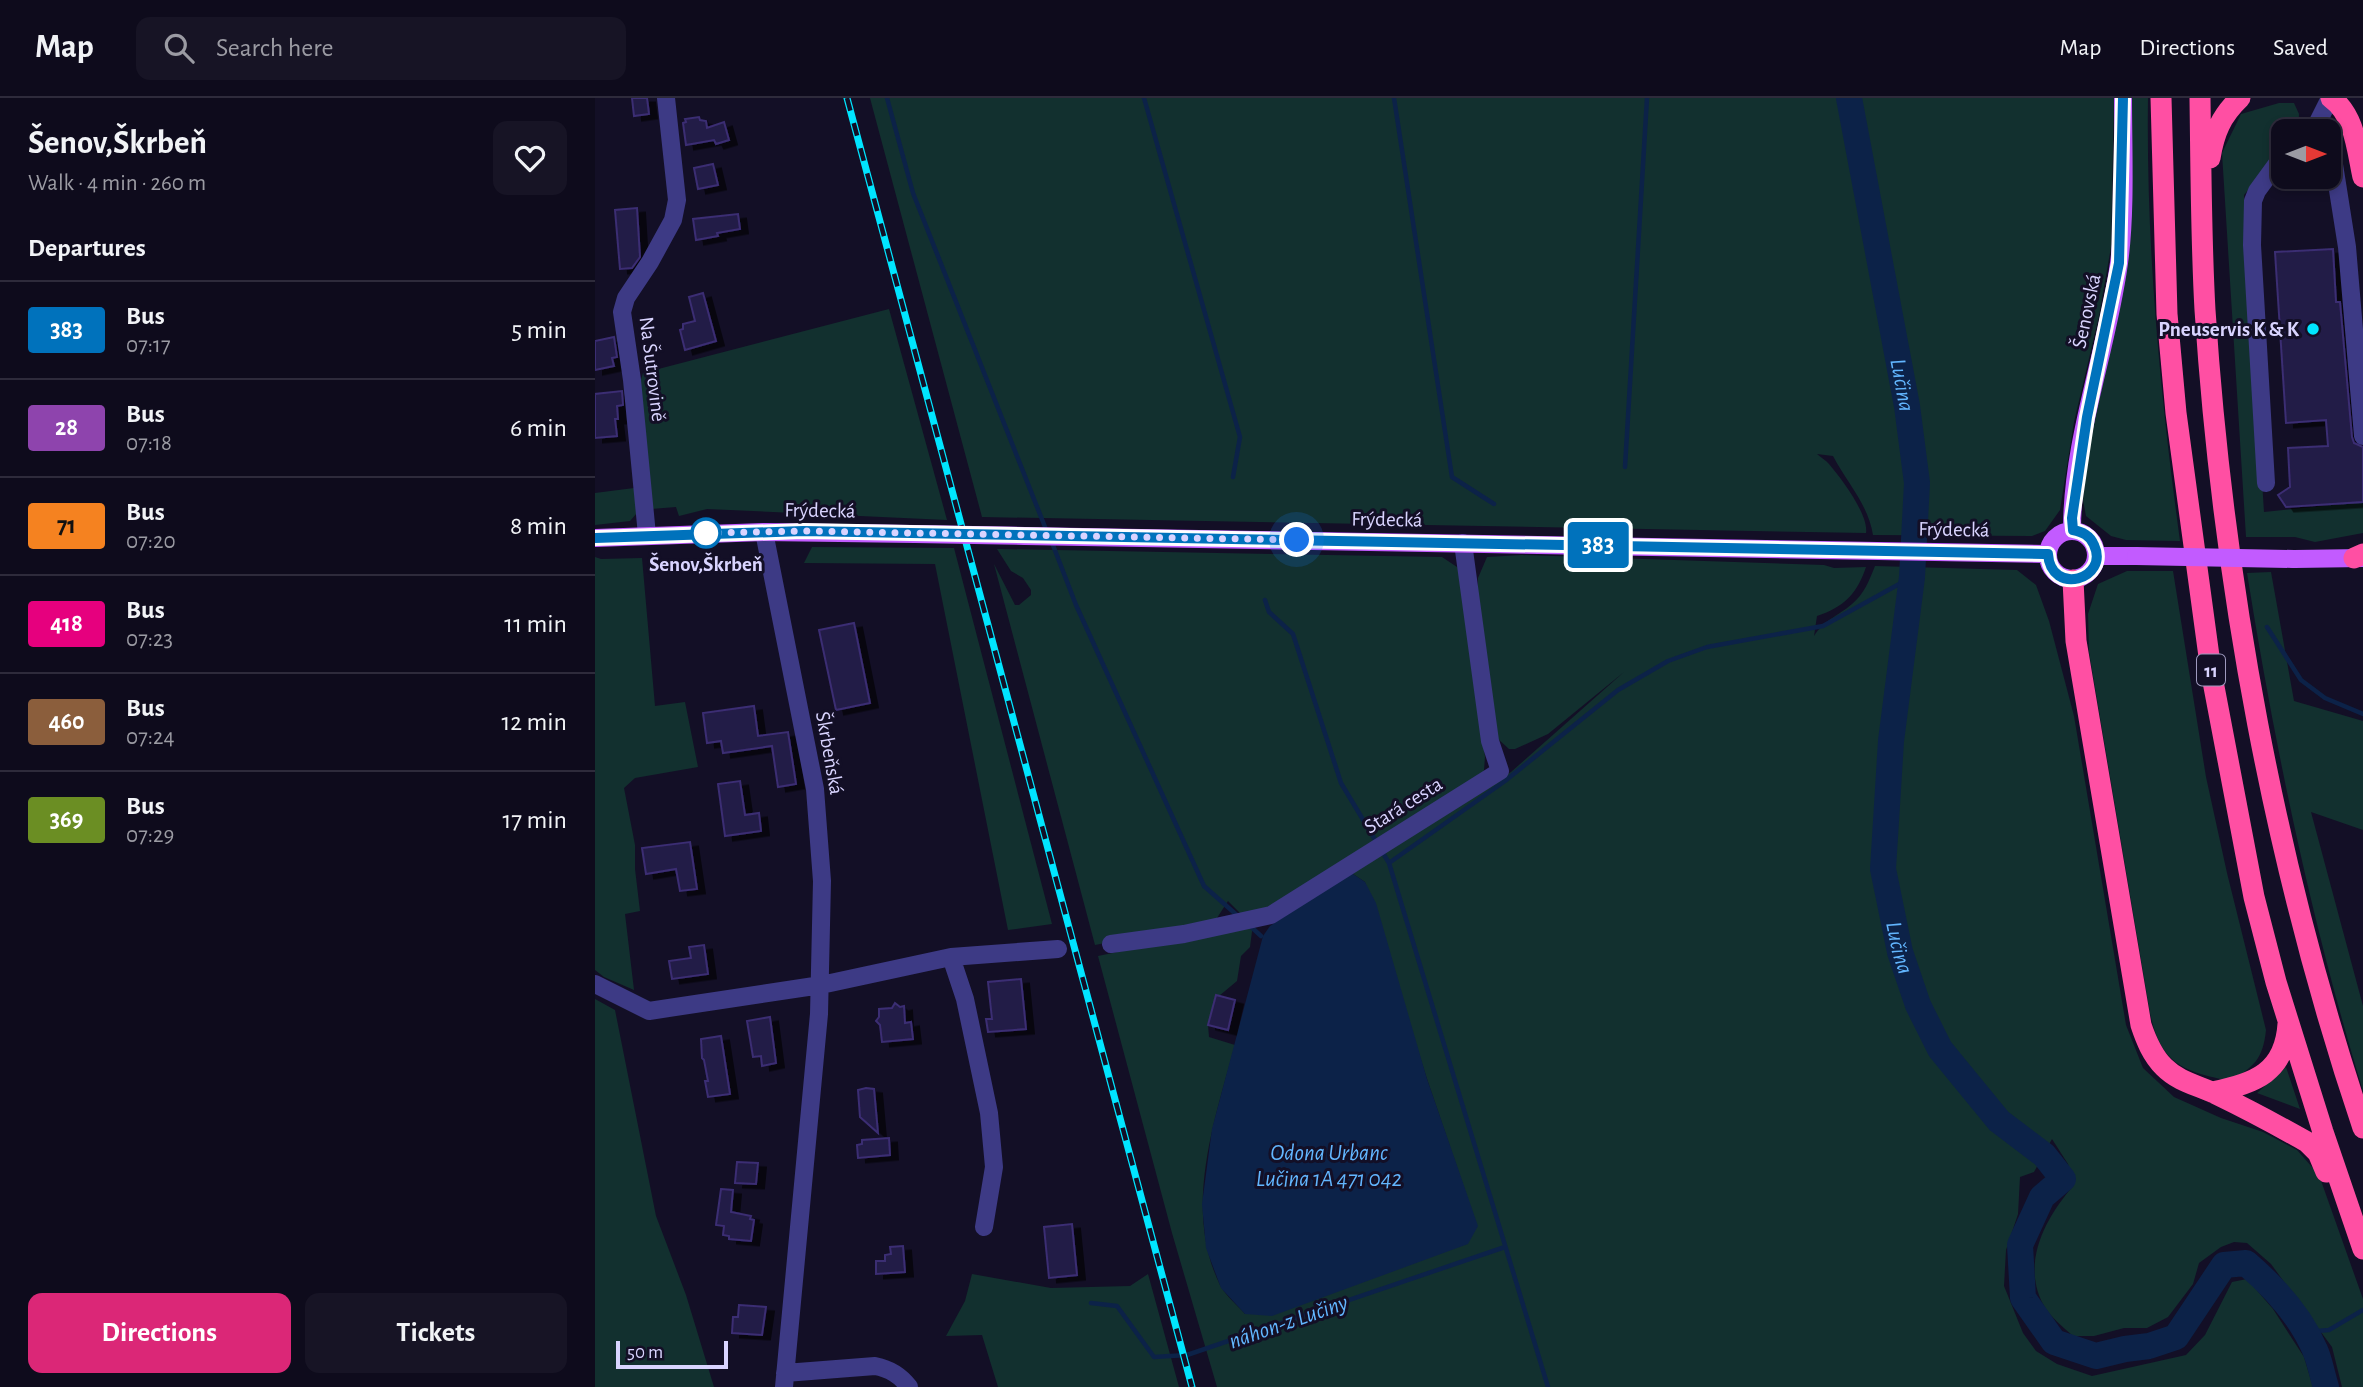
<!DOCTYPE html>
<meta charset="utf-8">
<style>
body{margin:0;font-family:"Alegreya Sans",sans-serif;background:#171425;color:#f1f3f6;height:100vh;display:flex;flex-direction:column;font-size:26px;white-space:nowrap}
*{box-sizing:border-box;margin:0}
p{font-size:23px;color:#9b9ba3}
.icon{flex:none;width:38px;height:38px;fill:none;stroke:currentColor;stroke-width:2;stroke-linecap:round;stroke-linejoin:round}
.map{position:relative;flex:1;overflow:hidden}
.details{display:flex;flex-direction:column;background:#0e0b1c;width:595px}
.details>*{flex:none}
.badge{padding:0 14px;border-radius:5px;font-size:24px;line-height:46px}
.needle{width:46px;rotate:90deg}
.fabs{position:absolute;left:1676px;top:21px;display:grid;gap:14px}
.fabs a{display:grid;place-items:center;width:70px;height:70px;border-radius:14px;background:#0e0b1c;box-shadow:0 4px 10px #0003,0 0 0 2px #2e2b3b;font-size:35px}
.scale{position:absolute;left:21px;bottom:18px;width:112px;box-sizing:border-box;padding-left:7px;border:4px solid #d9d4ff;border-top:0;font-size:19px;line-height:24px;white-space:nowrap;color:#d9d4ff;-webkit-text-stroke:5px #130f26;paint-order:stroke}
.you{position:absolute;width:35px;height:35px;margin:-18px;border:5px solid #fff;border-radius:50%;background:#1a73e8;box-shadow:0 0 0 10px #1a73e833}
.map>.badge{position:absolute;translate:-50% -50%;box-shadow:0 0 0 4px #fff}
h2{padding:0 28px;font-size:26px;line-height:63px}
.round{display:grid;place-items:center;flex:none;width:74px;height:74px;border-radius:14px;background:#171425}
.head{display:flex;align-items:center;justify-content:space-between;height:119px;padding:0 28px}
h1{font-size:33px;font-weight:600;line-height:52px}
.action{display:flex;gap:14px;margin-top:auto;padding:14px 28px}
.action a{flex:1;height:80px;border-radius:14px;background:#db2777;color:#fff;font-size:28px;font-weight:600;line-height:80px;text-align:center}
.action a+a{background:#171425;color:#f1f3f6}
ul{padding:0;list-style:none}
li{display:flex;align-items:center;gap:21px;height:98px;padding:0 28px;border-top:2px solid #2e2b3b}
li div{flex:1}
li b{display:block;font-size:26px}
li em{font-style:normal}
li .badge{min-width:77px;font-weight:700;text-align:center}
header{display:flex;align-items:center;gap:42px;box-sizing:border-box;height:98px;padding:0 35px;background:#0e0b1c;border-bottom:2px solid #2e2b3b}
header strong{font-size:33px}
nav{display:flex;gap:38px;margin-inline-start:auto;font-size:24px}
.search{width:490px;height:63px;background:#171425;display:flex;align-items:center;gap:18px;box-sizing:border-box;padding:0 24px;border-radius:14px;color:#9b9ba3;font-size:26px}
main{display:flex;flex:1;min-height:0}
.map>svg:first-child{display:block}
.green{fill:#12302f}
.water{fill:#0c2248}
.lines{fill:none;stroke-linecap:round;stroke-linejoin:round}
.stream{stroke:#0c2248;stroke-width:4.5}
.river{stroke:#0c2248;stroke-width:26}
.building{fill:#241b47;stroke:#3b2d73;stroke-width:2;filter:url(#shadow)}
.minor{stroke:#3d3a85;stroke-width:18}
.major{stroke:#c25bff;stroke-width:18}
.highway{stroke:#ff4fa3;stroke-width:21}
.rail-casing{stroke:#00e5ff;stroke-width:7}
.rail{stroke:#130f26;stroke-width:4.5;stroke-dasharray:13;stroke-linecap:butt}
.major-bridge{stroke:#c25bff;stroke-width:18}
.line-casing{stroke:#fff;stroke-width:16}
.line{stroke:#0072bc;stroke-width:10}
.walk{stroke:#d9d4ff;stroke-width:7;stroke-dasharray:0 12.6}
.poi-dot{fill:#00e5ff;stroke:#130f26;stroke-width:2.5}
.stop-dot{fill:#fff;stroke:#0072bc;stroke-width:3.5}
.labels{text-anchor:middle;stroke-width:6;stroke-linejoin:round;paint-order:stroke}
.shield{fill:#130f26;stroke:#9e99be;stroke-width:2}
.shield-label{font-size:19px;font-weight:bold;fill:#d9d4ff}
.street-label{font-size:21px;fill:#d9d4ff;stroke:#130f26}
.poi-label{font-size:21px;font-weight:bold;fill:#d9d4ff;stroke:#130f26;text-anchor:end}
.stop-label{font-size:21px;font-weight:bold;fill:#d9d4ff;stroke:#130f26}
.water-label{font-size:23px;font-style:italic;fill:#62b6ff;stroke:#130f26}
</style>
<header>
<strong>Map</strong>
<div class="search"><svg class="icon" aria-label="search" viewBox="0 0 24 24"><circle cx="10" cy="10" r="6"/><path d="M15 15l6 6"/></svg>Search here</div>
<nav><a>Map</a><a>Directions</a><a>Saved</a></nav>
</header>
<main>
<section class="details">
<div class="head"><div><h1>Šenov,Škrbeň</h1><p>Walk · 4 min · 260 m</p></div><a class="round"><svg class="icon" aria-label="heart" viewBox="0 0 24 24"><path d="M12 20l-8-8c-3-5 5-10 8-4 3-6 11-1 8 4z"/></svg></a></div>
<h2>Departures</h2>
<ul>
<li><span class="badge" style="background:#0072bc;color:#fff">383</span><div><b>Bus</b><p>07:17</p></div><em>5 min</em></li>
<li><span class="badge" style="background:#8e44ad;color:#fff">28</span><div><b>Bus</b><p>07:18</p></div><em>6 min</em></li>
<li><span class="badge" style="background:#f58220;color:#111">71</span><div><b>Bus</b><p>07:20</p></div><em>8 min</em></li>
<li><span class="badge" style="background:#e6007e;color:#fff">418</span><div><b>Bus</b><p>07:23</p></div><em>11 min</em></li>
<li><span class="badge" style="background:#8b5e3c;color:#fff">460</span><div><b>Bus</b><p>07:24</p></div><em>12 min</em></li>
<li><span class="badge" style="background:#6b8e23;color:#fff">369</span><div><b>Bus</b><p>07:29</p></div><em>17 min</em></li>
</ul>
<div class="action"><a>Directions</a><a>Tickets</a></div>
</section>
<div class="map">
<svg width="1768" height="1289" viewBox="0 0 1768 1289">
<defs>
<filter id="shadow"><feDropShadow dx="8" dy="4.5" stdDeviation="0" flood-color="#0009"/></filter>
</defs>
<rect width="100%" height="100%" fill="#130f26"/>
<path class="green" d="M275,0H1519L1516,149L1504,218L1479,324L1465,412L1450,433L1437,438L1278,437C1273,406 1252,385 1238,358L1222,356C1225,359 1231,362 1234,366C1246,380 1274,417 1271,435L387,419Z
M1537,0H1553C1551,148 1565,296 1585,443L1531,442L1516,438L1491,418L1488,402L1494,345L1537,95Z
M1684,5H1699L1704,16L1703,33H1689V48L1649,97L1669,414L1768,404V435L1720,444L1700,439H1651L1627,55L1646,16Z
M294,211L352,422L112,411L84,418L81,409L56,411L44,288L48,275Z
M39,390L42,415L35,423L0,427V395Z
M217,449L359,450L457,826L413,832L340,466L209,465Z
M402,451L847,459L865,471L890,659L889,672L885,680L666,815L646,816L633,803L620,823L500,847L399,466L420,507H424L436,497V492L428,480L416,473Z
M927,457L1229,467L1239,470L1271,469C1262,496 1249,509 1222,518L1219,538C1230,521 1242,519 1257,506C1269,496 1274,483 1280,468L1422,472L1441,487L1454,523L1479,618L1531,927L1548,970L1579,999L1626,1020L1668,1034L1702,1052L1724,1077L1768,1201V1289H1747L1737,1249L1676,1166L1652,1145L1639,1144L1626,1149L1604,1165L1598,1186L1573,1219L1552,1230H1529L1499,1238H1478C1468,1229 1455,1219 1448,1206C1426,1164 1451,1119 1479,1087L1473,1066L1457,1041L1439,1074L1425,1079L1423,1116L1411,1152L1409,1188L1428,1235L1441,1253L1462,1266L1497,1278L1591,1257L1610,1237L1637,1184L1652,1181L1678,1211L1709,1259L1718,1289H622L577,1135L503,858L658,826L655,849L646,858L642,883L624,898H621L613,927L614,939L640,947C619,1024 588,1111 625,1187C631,1198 642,1207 650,1216L882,1128L832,981L770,784L755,774L916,674L1029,574L953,636L920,651H914L902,640L883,497V480L892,459Z
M0,459L6,461L47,460L60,608L90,604L103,669L40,680L29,690L40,747V771L45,813L30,816L39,892L9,879L0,872Z
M1532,473H1578L1611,679L1632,775L1671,932C1668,961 1659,969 1635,983C1587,973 1566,966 1555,915L1494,554L1493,516L1503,486Z
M1676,474L1699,603L1768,623V732L1716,714L1768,908V993C1716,823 1680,650 1652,475Z
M0,901L20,912L61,1118L91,1197L119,1289H0Z
M1691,969L1705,1011L1662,995Z
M377,1176L456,1190L535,1188L553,1176L584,1289H403L387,1237L351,1238L370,1203Z"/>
<path class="water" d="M755,774L770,784L781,805L832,981L883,1128L873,1146L677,1218L650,1216L626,1190L611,1150L607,1106L617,1031L668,838L675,828Z"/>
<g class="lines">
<path class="stream" d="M292,0L318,95L452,434
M549,0L645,339L638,379
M799,0L857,379L899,406
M1030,369L1052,0
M456,442L481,507L609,788L644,819
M670,502L674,514L698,536L746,685L782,745
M1672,529L1706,582L1730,600L1768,616
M786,752L794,765L953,1289
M794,765L910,683L1023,592L1073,563L1112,549L1228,528L1317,479
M654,827L666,838
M496,1205L522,1208L559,1259L592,1257L910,1149
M1711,1234L1734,1232L1768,1212"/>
<path class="river" id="s1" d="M1254,0L1312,308L1322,385L1317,479L1296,643L1288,771L1305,854L1323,907L1345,951L1404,1023L1449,1057L1468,1081L1447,1099L1425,1147L1428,1200L1459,1244L1501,1258L1530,1251L1554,1248L1581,1239L1629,1167L1651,1165C1678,1188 1706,1219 1720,1252C1725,1263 1727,1277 1731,1289"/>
</g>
<path class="building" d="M37,0H52L54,16L39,18Z
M104,19L105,22L111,23L112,30L129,24L134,42L121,46L119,42L91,47L88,25L91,24L90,21Z
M118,66L123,87L103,91L99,70Z
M42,110L45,159L37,170L25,171L20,112Z
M143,116L145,131L122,135L123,138L101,142L98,121Z
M1738,151L1741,204H1745L1757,339L1759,345L1768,349V404L1691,409L1683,397L1695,389L1693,350L1733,348L1731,322L1691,325L1680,154Z
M108,195L121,243L90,252L85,232L88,231V226L100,223L94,199Z
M19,239L22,259L17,260L19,268L0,272V243Z
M27,293L28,307L22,308L23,321H20L22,338L0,340V296Z
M259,525L275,605L241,612L224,532Z
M159,608L163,638L193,634L201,686L183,689L177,648L128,655L126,643L112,645L108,615Z
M145,683L150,717L164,715L166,733L130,738L123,686Z
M95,744L102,791L85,793L81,771L51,776L47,750Z
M109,847L113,876L77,881L74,863L96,860L94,849Z
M426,881L431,931L393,934L391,921H397L393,884Z
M621,897L640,902L633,932L613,927Z
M300,905L305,909L309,908L310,925L316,924L318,941L287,944L285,927L281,923L284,919V911L297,910Z
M175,919L181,965L167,968L166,958L158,959L152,923Z
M126,938L135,996L113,999L110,983H113L109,962L107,960L106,941Z
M271,990L279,991L283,1035L265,1019L263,992Z
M294,1040L295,1057L263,1060L262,1047L267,1046V1042Z
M142,1064L163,1065L161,1086L140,1085Z
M126,1091L138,1092L136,1114L156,1118L155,1121L159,1122L156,1143L134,1141V1138L128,1137L129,1128L121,1127Z
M477,1126L482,1177L454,1180L449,1129Z
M308,1148L310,1174L281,1176V1163H290V1157L296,1156L295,1149Z
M144,1207L171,1209L167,1237L137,1235L138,1219H143Z"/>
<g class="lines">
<path class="minor" d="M1715,33L1721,28L1735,0
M1734,52L1737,54L1752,149L1768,338
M1671,385L1657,147L1658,103L1662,93L1689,56
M169,434L220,691L227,783L224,916L189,1289
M52,437L37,282L27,214L31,200L55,164L78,122L82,102L71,0
M516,846L589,836L676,817L905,673L895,643L868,445
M0,886L54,913L226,887L356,859
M389,1129L399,1069L394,1015L370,901L356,859L463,851
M190,1275L280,1268C295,1271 305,1277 314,1289"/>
<path class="major" d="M1477,432C1477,341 1512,254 1524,165C1531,114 1528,52 1528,0
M1453 457a24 24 0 1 1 48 0a24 24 0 1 1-48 0Z
M430,438L1453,456
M0,440L169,434L320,436
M1502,458H1541
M1699,461L1768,460"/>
<path class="highway" d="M1566,0L1572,216L1581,315L1616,573L1659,799L1681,884L1728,1034L1768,1151
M1605,0C1606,71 1606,141 1610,212C1628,487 1680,769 1768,1030
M1736,0C1760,17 1762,52 1768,79
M1615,60C1619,35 1626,18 1645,0
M1759,460L1768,456
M1478,482L1481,543L1546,927C1551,942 1557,957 1569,969C1584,984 1602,987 1621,996C1652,1011 1682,1027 1712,1044L1723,1055L1731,1074
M1617,994C1660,986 1690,974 1693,926"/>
<g class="rail-casing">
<path id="rail" d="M252,0L597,1289"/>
</g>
<use href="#rail" class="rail"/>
<path class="major-bridge" d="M320,436L430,438
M1541,458L1699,461"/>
</g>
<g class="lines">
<g class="line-casing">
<path id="line" d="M0,440L208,433L1449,456H1453C1456,499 1515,481 1499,447C1495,437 1487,434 1478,432L1477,420L1492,319L1524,165L1528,0"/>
</g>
<use href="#line" class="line"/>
<path class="walk" d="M111,435L208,433L702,442"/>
</g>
<circle class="poi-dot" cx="1718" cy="231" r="7"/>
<circle class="stop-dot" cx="111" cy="435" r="14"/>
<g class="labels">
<rect class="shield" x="1602" y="556.5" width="28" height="31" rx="5"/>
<g class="shield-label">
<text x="1616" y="579">11</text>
</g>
<g class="street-label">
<text transform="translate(1491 213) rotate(-78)" y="7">Šenovská</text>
<text transform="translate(58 271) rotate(83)" y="7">Na Šutrovině</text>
<text transform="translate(225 412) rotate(1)" y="7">Frýdecká</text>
<text transform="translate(792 421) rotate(1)" y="7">Frýdecká</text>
<text transform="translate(1359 431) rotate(1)" y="7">Frýdecká</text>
<text transform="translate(235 655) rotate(80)" y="7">Škrbeňská</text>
<text transform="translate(808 707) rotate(-32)" y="7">Stará cesta</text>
</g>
<g class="poi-label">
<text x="1704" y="238">Pneuservis K &amp; K</text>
</g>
<g class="stop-label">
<text x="111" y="473">Šenov,Škrbeň</text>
</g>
<g class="water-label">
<text dy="8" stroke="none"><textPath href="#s1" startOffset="292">Lučina</textPath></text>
<text dy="8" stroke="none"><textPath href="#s1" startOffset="859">Lučina</textPath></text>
<text x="734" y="1062">Odona Urbanc<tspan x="734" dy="26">Lučina 1A 471 042</tspan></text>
<text transform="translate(693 1223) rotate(-19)" y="8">náhon-z Lučiny</text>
</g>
</g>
</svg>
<div class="fabs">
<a><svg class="needle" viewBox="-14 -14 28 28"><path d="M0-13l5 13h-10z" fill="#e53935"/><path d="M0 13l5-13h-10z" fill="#9b9ba3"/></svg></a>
</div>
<div class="scale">50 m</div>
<div class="you" style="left:702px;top:442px"></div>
<b class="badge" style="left:1003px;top:447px;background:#0072bc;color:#fff">383</b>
</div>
</main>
